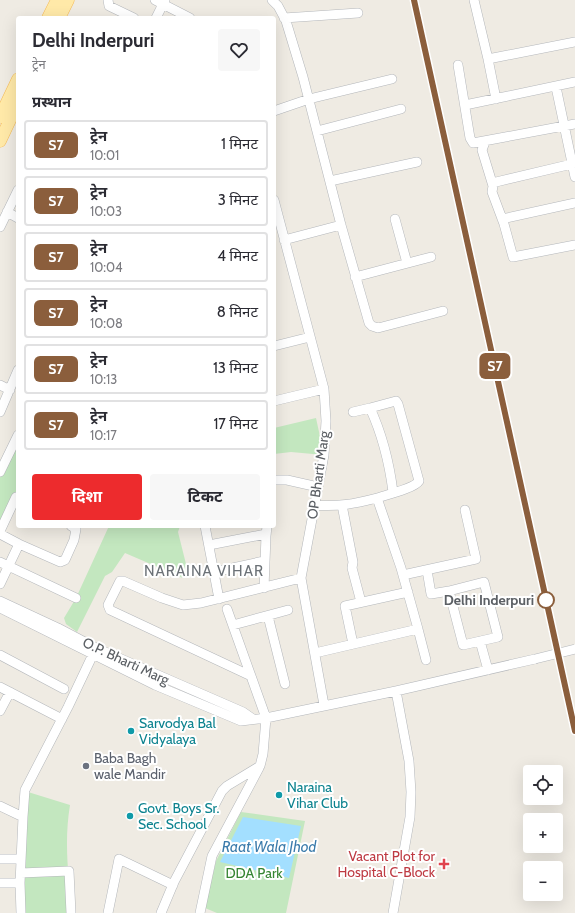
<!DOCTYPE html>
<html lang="hi">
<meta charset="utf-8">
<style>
body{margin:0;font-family:Cabin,"Noto Sans Devanagari",sans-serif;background:#f7f7f7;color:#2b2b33;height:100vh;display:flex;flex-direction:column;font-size:15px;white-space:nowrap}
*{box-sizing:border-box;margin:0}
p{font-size:13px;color:#7c7c81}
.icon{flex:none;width:22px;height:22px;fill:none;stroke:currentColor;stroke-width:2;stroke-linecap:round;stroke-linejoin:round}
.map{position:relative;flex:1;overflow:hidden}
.sheet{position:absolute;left:16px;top:16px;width:260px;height:512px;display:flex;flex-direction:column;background:#fff;border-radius:4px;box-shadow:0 4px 16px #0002}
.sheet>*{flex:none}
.badge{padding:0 8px;border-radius:6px;font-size:14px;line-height:26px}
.fabs{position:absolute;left:523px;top:765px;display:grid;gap:8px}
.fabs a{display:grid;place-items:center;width:40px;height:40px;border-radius:4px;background:#fff;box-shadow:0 4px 16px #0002;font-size:20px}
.map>.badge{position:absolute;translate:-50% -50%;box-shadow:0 0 0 2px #fff}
h2{padding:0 16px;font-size:15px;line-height:36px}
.round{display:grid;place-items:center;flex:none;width:42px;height:42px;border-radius:4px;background:#f7f7f7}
.head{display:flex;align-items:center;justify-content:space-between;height:68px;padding:0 16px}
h1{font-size:19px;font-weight:700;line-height:30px}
.button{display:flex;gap:8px;margin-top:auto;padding:8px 16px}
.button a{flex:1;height:46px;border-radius:4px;background:#ed2b2d;color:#fff;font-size:16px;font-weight:700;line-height:46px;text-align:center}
.button a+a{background:#f7f7f7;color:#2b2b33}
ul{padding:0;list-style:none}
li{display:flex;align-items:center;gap:12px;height:50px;margin:0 8px 6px;padding:0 8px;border:2px solid #e1e1e2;border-radius:4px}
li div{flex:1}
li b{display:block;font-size:15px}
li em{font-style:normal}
li .badge{min-width:44px;font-weight:700;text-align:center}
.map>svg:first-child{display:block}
.green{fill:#c3e7bf}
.water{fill:#a3dfff}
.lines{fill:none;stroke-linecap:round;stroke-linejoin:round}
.minor-casing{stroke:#b4b7bb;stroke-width:10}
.major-casing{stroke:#f4ba57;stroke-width:13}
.minor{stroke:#fff;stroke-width:9}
.major{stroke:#ffe9a8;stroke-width:12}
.rail{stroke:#b3b4b5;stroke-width:2;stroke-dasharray:1 5;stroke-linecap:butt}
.minor-bridge-casing{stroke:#b4b7bb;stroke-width:10;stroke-linecap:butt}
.minor-bridge{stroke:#fff;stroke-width:9}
.line-casing{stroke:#fff;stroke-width:9}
.line{stroke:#8b5e3c;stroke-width:6}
.stop-dot{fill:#fff;stroke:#8b5e3c;stroke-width:2}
.culture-dot{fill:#0f9aa8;stroke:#fff;stroke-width:1.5}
.worship-dot{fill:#6b7280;stroke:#fff;stroke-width:1.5}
.health-dot{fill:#e0444e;stroke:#fff;stroke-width:1.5}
.labels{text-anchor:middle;stroke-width:4;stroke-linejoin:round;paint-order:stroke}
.street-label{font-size:14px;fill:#5c6065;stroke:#fff}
.stop-label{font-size:14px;font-weight:bold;fill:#5c6065;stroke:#fff;text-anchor:end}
.culture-label{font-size:14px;fill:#0d838f;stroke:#fff;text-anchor:start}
.worship-label{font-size:14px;fill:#5b616d;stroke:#fff;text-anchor:start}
.health-label{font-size:14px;fill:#be3a42;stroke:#fff;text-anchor:end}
.park-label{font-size:14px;fill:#368532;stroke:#fff}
.neighbourhood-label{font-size:15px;letter-spacing:1px;fill:#6c7277;stroke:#fff}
.water-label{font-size:15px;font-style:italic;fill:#3b7bab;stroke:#fff}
</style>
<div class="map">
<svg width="575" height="913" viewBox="0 0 575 913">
<rect width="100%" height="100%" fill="#efebe3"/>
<path class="green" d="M316,418L324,455L291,452L274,454V428Z
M18,435V494L0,531V472Z
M109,526H180L178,532L188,572L183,578L125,553L112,572L105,576L77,632L66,624L64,618L76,598Z
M28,792L70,805C64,841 68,878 73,913H25L23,882Z
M241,812L305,821L286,913H217L205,908L216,861Z"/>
<path class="water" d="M243,817L301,826L289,878L220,862Z"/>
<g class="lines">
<g class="minor-casing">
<path id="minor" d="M108,0L109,6L134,18
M155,0L190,18
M272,0L278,6L286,21L303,77L341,225L369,323L372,326L378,328L443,311
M474,0L488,59L575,42
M156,18L165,0
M284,18L358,13
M488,59L496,99
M458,65L470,138L473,143L575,124
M556,87L575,177
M465,105L575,82
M274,111L309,99L392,79
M317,131L401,109
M485,142L482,150L493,186L492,192L504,224L513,257L575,245
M330,181L417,162
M492,183L572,164
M274,200L324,389L326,421L324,455L301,578L324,705
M7,212L18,218
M395,219L407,263
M502,219L575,203
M0,227L18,190
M284,240L341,225
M355,277L431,257
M274,346L310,337
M0,385L10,390
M274,401L324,389
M0,412L18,370
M353,412L370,408
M0,472L18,435
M274,480H287L318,487
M377,498C386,495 415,488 419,481L398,404L396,401L370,408C383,436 389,461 393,492
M314,505C338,507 354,504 377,498L401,568L418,629L315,653
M342,505L353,562L352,568L361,602
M205,526L219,599
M0,531L16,497
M0,534L19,544
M209,545L266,534
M0,562L76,598
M427,570L431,594L449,591
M214,572L264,561
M403,575L476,559L465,510
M484,582L498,637L463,645L449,591Z
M0,584L19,544L60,562L65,560L74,540L76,529L71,526
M264,588L266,536L267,526
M0,601L58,628L96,648L243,712L253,719
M0,608L155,685L241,721L266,718L396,691L535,659
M268,616L285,684
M233,625L288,610
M418,629L426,660
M480,641L488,670
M353,644L345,606L408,592
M0,655L64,689
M251,676L110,610L108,605L120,581H123L162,598L183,605L201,603L301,578
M0,687L62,719
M0,711L10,692
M0,806L23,817
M0,859H21
M21,873L69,871L71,913
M0,883H20
M21,913L20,883L23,817L25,790L68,707L96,648
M108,913L119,859L173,885
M161,913L174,882L222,791L227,786L260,766L263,754L266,718L227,609
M200,913L212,856L259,768
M393,913L410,817L411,792L409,761L396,691"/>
</g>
<g class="major-casing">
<path id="major" d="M48,18L57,0
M59,18L68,0
M0,117L18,79
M0,141L18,103"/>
</g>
<use href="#minor" class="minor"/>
<use href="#major" class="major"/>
<path class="rail" d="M414,0L575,731"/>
<g class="minor-bridge-casing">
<path id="minor-bridge" d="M535,659L575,649"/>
</g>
<use href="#minor-bridge" class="minor-bridge"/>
</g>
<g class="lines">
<g class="line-casing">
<path id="line" d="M414,0L575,731"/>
</g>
<use href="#line" class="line"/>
</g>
<circle class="stop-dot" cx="546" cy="600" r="8"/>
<g class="culture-dot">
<circle cx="131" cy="731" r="4"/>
<circle cx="279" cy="795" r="4"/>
<circle cx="130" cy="816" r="4"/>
</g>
<circle class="worship-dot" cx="86" cy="766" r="4"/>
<path class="health-dot" d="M442 858h4v4h4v4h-4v4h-4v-4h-4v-4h4z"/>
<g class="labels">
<g class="street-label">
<text transform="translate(318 475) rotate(-82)" y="5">OP Bharti Marg</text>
<text transform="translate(126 661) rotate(25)" y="5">O.P. Bharti Marg</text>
</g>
<g class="stop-label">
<text x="534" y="605">Delhi Inderpuri</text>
</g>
<g class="culture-label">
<text x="139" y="728">Sarvodya Bal<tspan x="139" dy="16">Vidyalaya</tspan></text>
<text x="287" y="792">Naraina<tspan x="287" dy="16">Vihar Club</tspan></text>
<text x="138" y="813">Govt. Boys Sr.<tspan x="138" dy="16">Sec. School</tspan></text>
</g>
<g class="worship-label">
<text x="94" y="763">Baba Bagh<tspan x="94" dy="16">wale Mandir</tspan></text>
</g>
<g class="health-label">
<text x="435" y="861">Vacant Plot for<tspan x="435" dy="16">Hospital C-Block</tspan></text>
</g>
<g class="park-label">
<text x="254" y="878">DDA Park</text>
</g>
<g class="neighbourhood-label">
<text x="204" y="576">NARAINA VIHAR</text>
</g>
<g class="water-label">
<text x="269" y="852">Raat Wala Jhod</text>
</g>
</g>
</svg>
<div class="fabs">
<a><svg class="icon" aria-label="locate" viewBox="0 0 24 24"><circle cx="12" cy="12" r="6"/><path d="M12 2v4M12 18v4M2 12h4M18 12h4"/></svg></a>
<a>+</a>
<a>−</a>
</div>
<b class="badge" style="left:495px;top:366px;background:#8b5e3c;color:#fff">S7</b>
<section class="sheet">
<div class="head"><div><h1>Delhi Inderpuri</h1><p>ट्रेन</p></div><a class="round"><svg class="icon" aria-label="heart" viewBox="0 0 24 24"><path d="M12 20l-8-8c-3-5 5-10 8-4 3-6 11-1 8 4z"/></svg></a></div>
<h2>प्रस्थान</h2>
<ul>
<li><span class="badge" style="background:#8b5e3c;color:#fff">S7</span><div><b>ट्रेन</b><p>10:01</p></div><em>1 मिनट</em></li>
<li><span class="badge" style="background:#8b5e3c;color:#fff">S7</span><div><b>ट्रेन</b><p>10:03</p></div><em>3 मिनट</em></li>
<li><span class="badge" style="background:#8b5e3c;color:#fff">S7</span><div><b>ट्रेन</b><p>10:04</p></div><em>4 मिनट</em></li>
<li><span class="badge" style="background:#8b5e3c;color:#fff">S7</span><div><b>ट्रेन</b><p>10:08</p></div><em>8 मिनट</em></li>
<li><span class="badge" style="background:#8b5e3c;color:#fff">S7</span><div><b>ट्रेन</b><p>10:13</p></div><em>13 मिनट</em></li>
<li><span class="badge" style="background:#8b5e3c;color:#fff">S7</span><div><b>ट्रेन</b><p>10:17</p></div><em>17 मिनट</em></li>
</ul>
<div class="button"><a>दिशा</a><a>टिकट</a></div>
</section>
</div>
